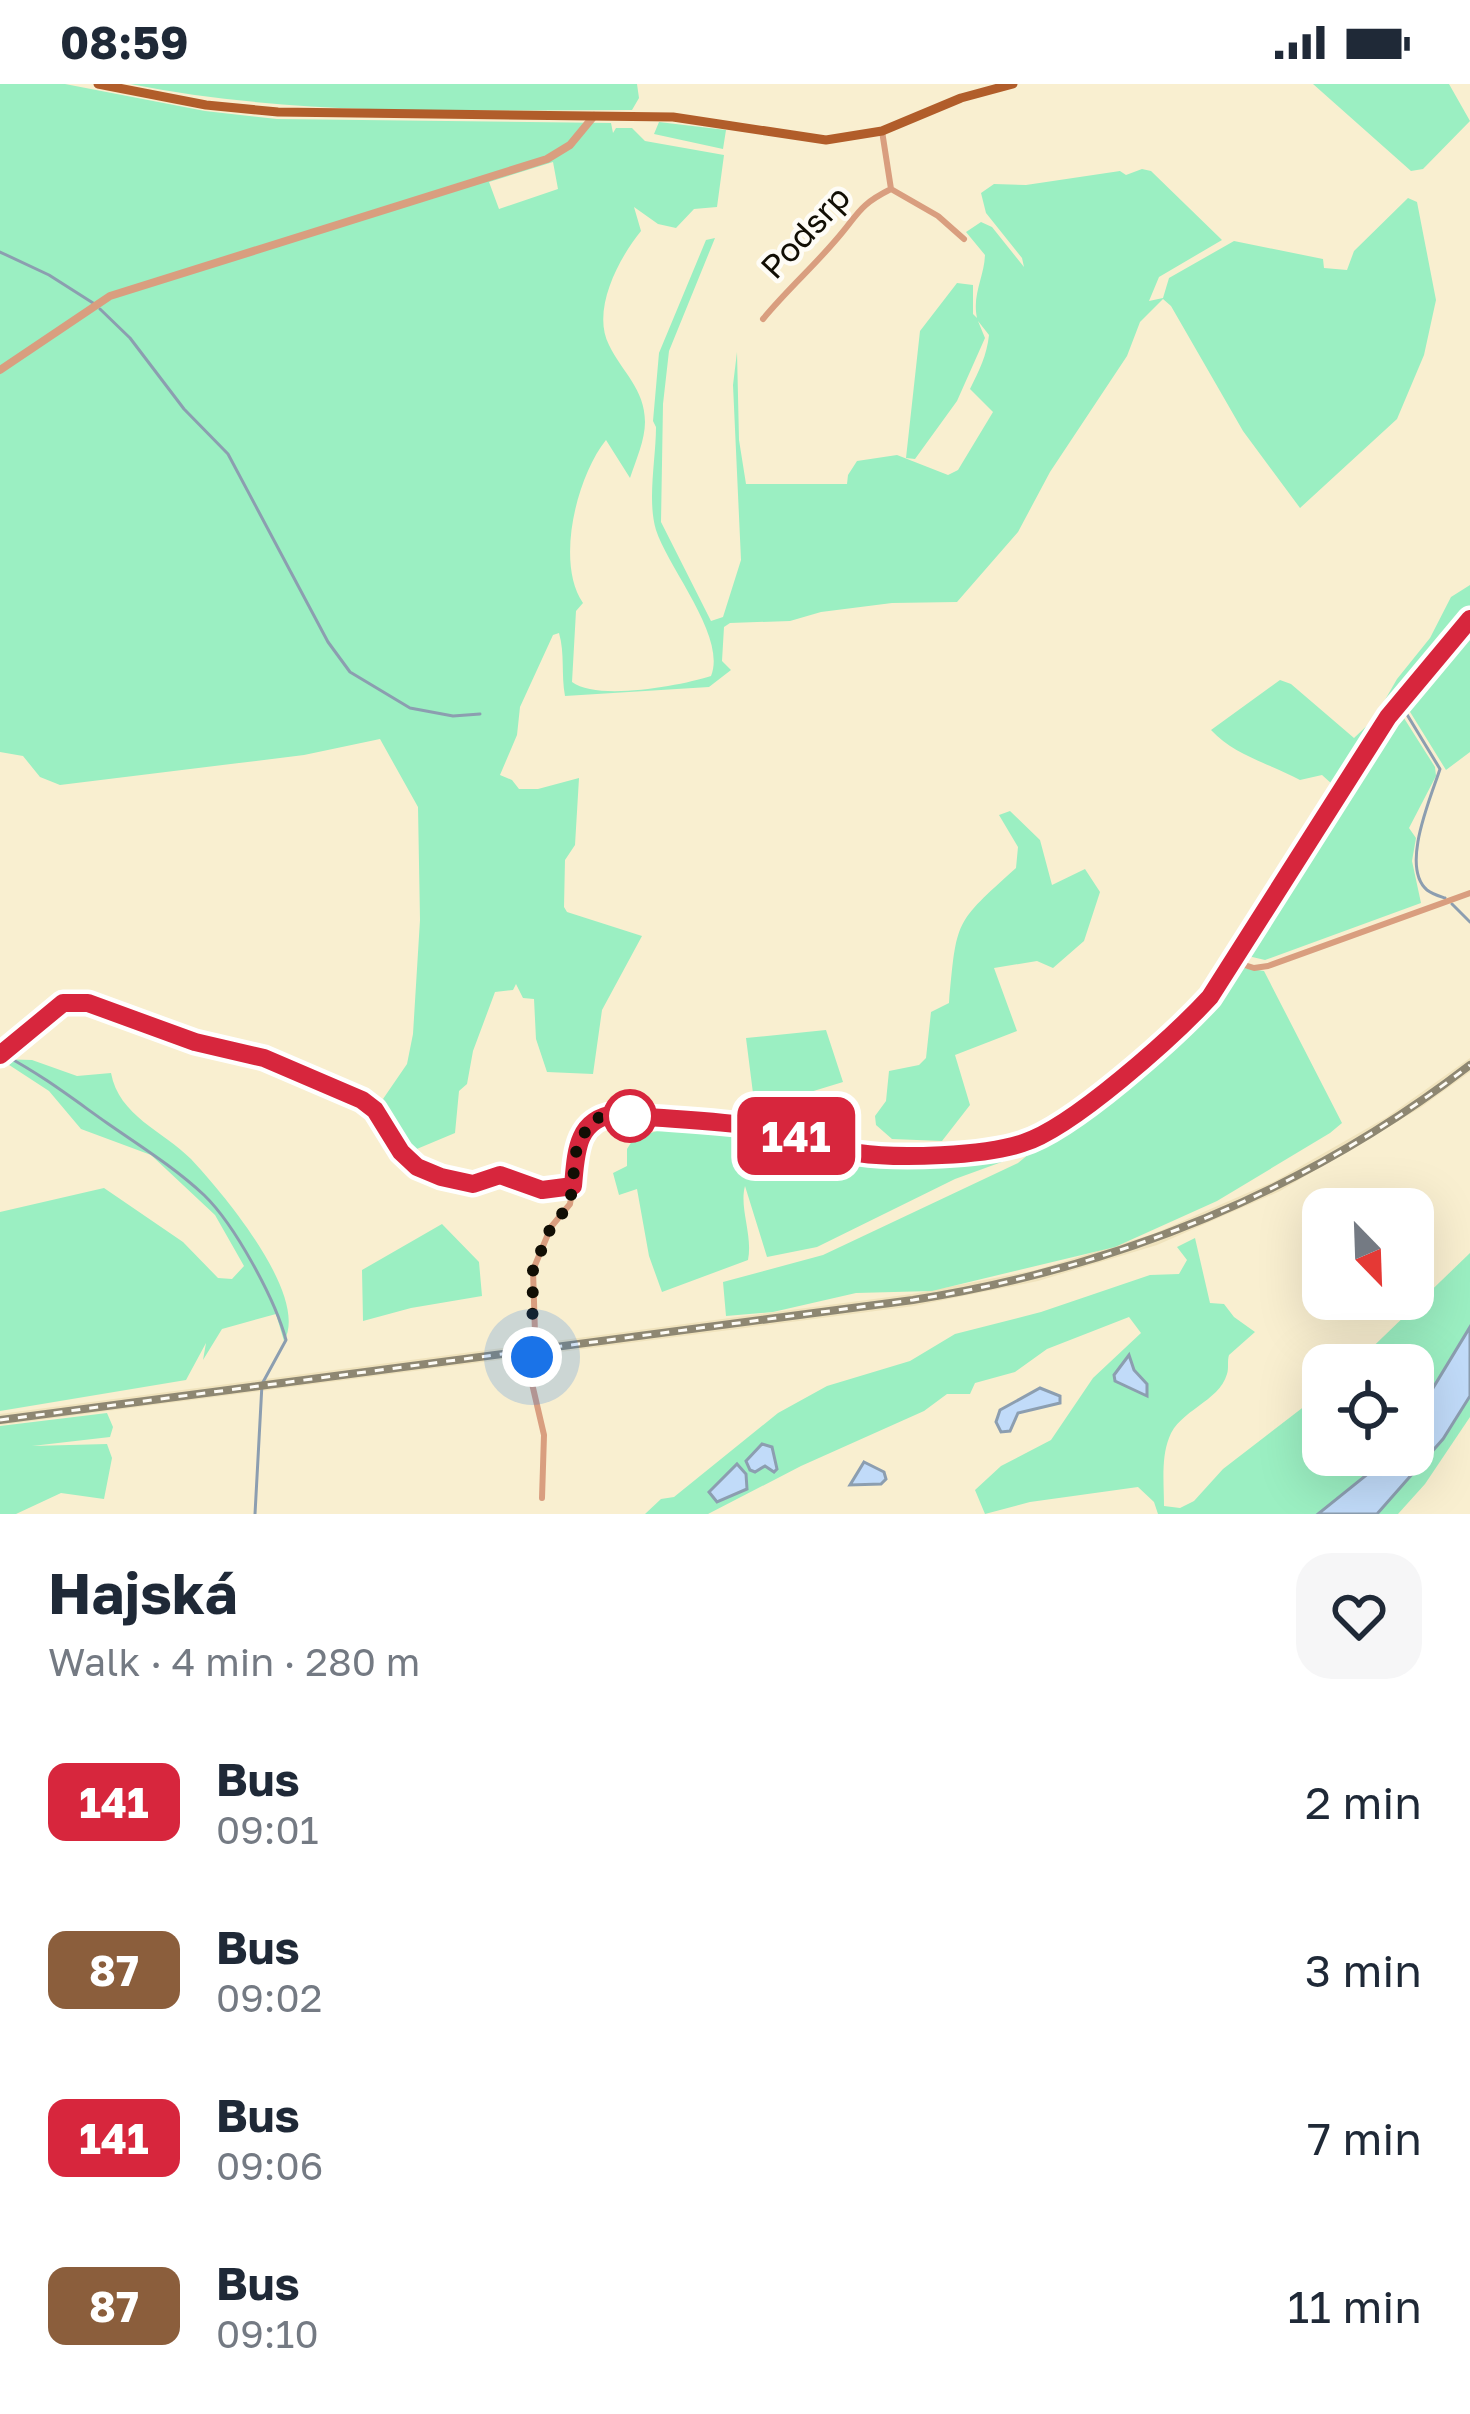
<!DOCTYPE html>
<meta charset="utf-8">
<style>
body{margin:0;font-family:"Golos Text",sans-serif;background:#f6f6f7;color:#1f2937;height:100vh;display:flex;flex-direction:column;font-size:45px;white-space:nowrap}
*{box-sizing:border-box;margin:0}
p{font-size:39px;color:#747a83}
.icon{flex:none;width:66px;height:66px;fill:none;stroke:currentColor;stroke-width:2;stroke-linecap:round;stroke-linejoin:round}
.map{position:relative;height:1430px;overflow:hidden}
.sheet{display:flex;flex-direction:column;background:#fff;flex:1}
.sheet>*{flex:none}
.badge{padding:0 24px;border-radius:18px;font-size:42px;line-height:78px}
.needle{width:78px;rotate:157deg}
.controls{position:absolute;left:1302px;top:1104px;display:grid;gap:24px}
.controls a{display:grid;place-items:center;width:132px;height:132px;border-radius:24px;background:#fff;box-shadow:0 12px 48px #0002;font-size:60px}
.you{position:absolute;width:60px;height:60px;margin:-30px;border:9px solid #fff;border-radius:50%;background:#1a73e8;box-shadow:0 0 0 18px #1a73e833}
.map>.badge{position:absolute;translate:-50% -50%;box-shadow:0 0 0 6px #fff}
.round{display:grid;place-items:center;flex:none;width:126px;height:126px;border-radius:36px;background:#f6f6f7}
.headline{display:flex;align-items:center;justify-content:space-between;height:204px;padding:0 48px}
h1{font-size:57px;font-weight:700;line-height:90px}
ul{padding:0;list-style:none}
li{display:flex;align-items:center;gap:36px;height:168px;padding:0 48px}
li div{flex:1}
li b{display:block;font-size:45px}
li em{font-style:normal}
li .badge{min-width:132px;font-weight:700;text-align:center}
.status{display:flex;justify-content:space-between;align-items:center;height:84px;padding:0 60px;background:#fff;direction:ltr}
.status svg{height:33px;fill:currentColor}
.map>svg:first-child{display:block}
.built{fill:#f0e3bd}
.green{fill:#9befc2;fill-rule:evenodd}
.water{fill:#c1dbf9;stroke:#8c9eb0;stroke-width:3}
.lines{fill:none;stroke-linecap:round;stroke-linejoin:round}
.stream{stroke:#8c9eb0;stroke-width:3}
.minor{stroke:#d99e7f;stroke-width:6}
.tertiary{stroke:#d99e7f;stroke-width:8}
.primary{stroke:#b15d2a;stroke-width:9}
.rail-casing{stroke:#8e8772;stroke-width:8}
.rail{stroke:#fefcf6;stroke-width:3;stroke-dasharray:9;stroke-linecap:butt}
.line-casing{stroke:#fff;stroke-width:27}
.line{stroke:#d7263d;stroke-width:18}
.walk{stroke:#110e04;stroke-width:12;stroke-dasharray:0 21.6}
.stop-dot{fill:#fff;stroke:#d7263d;stroke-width:6}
.labels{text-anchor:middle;stroke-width:9;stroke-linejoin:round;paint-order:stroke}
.street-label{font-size:33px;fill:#110e04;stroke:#fefcf6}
</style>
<div class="status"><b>08:59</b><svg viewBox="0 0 49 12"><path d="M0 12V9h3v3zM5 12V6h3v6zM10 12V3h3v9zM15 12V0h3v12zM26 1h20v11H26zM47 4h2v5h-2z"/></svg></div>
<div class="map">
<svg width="1470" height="1430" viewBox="0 0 1470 1430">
<rect width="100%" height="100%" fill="#f9efd0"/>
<path class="built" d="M1470,974V988L1420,1024L1280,1107L1157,1161L1038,1197L914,1222L0,1341V1330L912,1210L1036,1186L1153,1150L1275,1097L1387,1033Z"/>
<path class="green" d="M0,0H65L205,27L277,35L611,39L613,49L616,44H632L645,57L724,71L717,123L694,125L676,144L658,140L634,123L641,147C619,174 591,226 609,261C622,288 645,305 645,338C645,356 636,376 630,394L606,356C577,392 555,478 583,519L576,527L572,598C597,617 680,602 711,592C727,553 668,484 656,446C647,416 656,374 656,343L653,337L659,269L706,156L715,154L669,267L663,320L661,438L711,537L723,533L741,476L733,301L737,268L739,356L746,400H847L848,391L857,377L897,371L948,391L958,386L993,328L970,305C979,287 987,271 989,251L978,237L985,254L957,317L915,375L906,374L920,247L957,199L973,201V230L977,234C972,210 984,194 985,171L966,148L981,138L992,143L1024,183L1022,174L986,129L981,109L994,100L1026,101L1120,87L1126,91L1142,85L1151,87L1222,156L1159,193L1149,217L1163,214L1169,194L1234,157L1323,175L1324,184L1347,186L1354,167L1408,114L1417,118L1436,216L1424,271L1397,335L1300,424L1243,347L1171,222L1163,215L1140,238L1127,272L1050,388L1018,448L957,518L892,519L821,528L790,537L730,539L724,543L722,577L731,586L709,603L565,612C561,590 565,570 559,549L553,551L520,623L517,651L500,691L512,696L519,705H538L579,694L575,761L565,776L564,823L567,828L642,852L602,926L593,990L547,988L536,955L534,915L523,914L516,900L513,906L495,908L473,967L467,1000L459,1007L455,1049L412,1067C395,1056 389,1034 383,1015L407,980L413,950L420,836L418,723L380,655L304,671L60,701L40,693L23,672L0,668ZM553,78L558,105L499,125L489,98Z
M130,0H637L639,14L632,26C464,26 296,33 130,0Z
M1313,0H1449L1470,37L1423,85L1411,87Z
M659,38L726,46L723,65L654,50Z
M1470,501V526L1395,611L1332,700L1322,691L1300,696C1269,679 1235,672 1211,646L1280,596L1291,600L1354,654L1374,635L1397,595L1430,554L1451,513Z
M1470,549V668L1446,686L1407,623Z
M1396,630L1402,631L1435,683L1436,692L1409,744L1416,754L1412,777L1421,819L1265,876L1248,872V865L1319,754L1351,711L1349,700Z
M1010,727L1040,756L1052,801L1085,785L1100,808L1084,857L1053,884L1037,877L994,884L1017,947L955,971L970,1021L942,1057L892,1055L876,1041L875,1032L886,1017L889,987L919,981L926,974L931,928L949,919C957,835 954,840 1016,784L1018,763L999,731Z
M1238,883L1264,887L1342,1039L1330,1049L1217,1117L1115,1163L932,1207L856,1209L773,1228L726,1232L723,1198L823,1171L1018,1079L1209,923L1231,887Z
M826,946L843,998L755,1025L746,954Z
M0,975L32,976L77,992L111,989C119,1032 163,1047 191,1075C222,1108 310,1212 284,1257L276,1230L222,1245L203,1276L206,1259L186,1296L0,1327V1128L104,1104L183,1158L218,1194L232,1195L244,1182L215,1131L151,1071L81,1045L49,1007Z
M677,1041L778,1052L862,1075L1007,1069L1010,1075L955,1095L817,1163L767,1173L745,1102C739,1124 753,1151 748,1176L662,1208L649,1172L637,1105L619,1111L613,1089L627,1082V1065L634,1054Z
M442,1140L479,1178L482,1212L411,1224L363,1237L362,1186Z
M1195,1154L1210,1219L1224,1220L1234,1233L1255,1248L1229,1271C1227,1277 1229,1284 1227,1290C1219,1318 1179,1326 1169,1354C1161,1374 1164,1401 1164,1422L1180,1424L1194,1417L1223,1385L1323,1308V1371H1384L1369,1389L1318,1430H1158L1154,1418L1138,1403L1030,1418L985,1430L975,1406L1001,1382L1051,1356L1093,1294L1141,1249L1129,1233L1047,1265L1015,1288L975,1299L970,1310H947L924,1327L801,1382L708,1430H645L661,1415L674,1413L778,1329L827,1302L910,1277L955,1250L1041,1228L1150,1191L1179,1190L1187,1176L1177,1163Z
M1470,1169V1243L1413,1337V1281H1354Z
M1470,1312V1333L1425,1400L1398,1430H1377L1443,1355Z
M107,1329L113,1343L110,1353L32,1362L107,1360L112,1374L104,1415L61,1409L16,1430H0V1342Z"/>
<path class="water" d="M1470,1243V1312L1443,1355L1377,1430H1318L1369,1389L1384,1371H1413V1337Z
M1129,1271L1134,1286L1147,1300V1312L1115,1297L1114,1291Z
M1040,1304L1060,1312V1319L1018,1329L1010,1347L1001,1348L996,1338L1000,1326Z
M762,1360L772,1363L777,1385L774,1388L765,1382L755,1388L750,1386L746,1377Z
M864,1378L884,1388L886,1395L881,1400L850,1401Z
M737,1380L746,1390L747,1405L717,1418L709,1408Z"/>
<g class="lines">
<path class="stream" d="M0,168L49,191L93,219
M100,225L130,254L184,325L228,370L328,558L350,588L410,624L453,632L480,630
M1400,619L1440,685C1431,713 1400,783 1427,806C1432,810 1439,812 1445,814
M1452,820L1470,838
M6,972C42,991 73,1015 107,1039C140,1062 174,1083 204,1111C235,1141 275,1215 286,1256L262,1300L255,1430"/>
<path class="minor" d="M891,105L938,132L964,155
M763,235C786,207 812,184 835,157C859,130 857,122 891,105L882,47
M1235,878L1254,884L1268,882L1470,809
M0,971C29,956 43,923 76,916L195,958L264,974L361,1016L375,1026L401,1068L417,1083L441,1093L473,1101L507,1092L542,1106L573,1101L570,1120L551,1143L533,1186L535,1249L530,1291L544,1351L542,1414"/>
<path class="tertiary" d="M0,286L110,212L547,75L570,61L594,32
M573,1101C576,1070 576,1036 614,1030L760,1043L852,1069L879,1072L999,1065L1024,1059L1068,1035L1188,937L1210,913L1388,633L1470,535"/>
<path class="primary" d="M98,0L206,21L278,28L673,33L826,56L882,47L961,14L1013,0"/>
<g class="rail-casing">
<path id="rail" d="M0,1336L913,1216C1116,1184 1307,1107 1470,981"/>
</g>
<use href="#rail" class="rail"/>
</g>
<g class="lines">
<g class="line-casing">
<path id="line" d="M0,971L63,919H88L195,958L264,974L362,1016L375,1026L401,1068L417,1083L441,1093L473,1100L500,1091L542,1106L573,1102C576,1069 576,1036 614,1030C662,1035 712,1036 760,1043C794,1048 825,1065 858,1069C899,1075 984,1072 1023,1059C1072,1044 1174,952 1210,913L1388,633L1470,535"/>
</g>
<use href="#line" class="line"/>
<path class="walk" d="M532,1273L533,1186L551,1143L570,1120L577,1061L593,1035L614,1030L630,1032"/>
</g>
<circle class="stop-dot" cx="630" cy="1032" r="24"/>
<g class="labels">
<g class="street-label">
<text transform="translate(805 148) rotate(-47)" y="12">Podsrp</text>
</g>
</g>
</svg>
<div class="controls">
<a><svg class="needle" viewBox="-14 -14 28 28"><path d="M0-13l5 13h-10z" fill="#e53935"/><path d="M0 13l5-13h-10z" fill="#747a83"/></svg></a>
<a><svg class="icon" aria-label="locate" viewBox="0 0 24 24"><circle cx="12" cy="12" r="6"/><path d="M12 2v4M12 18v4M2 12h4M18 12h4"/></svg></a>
</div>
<div class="you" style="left:532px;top:1273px"></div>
<b class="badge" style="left:796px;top:1052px;background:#d7263d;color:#fff">141</b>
</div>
<section class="sheet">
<div class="headline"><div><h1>Hajská</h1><p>Walk · 4 min · 280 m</p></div><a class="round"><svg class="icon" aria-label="heart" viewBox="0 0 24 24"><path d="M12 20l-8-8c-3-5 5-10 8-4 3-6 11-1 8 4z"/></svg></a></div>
<ul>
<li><span class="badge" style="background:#d7263d;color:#fff">141</span><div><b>Bus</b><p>09:01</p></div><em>2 min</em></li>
<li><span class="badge" style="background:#8b5e3c;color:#fff">87</span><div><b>Bus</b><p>09:02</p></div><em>3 min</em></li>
<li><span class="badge" style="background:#d7263d;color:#fff">141</span><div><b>Bus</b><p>09:06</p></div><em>7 min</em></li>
<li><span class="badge" style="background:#8b5e3c;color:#fff">87</span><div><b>Bus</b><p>09:10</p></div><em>11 min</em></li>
</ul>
</section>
